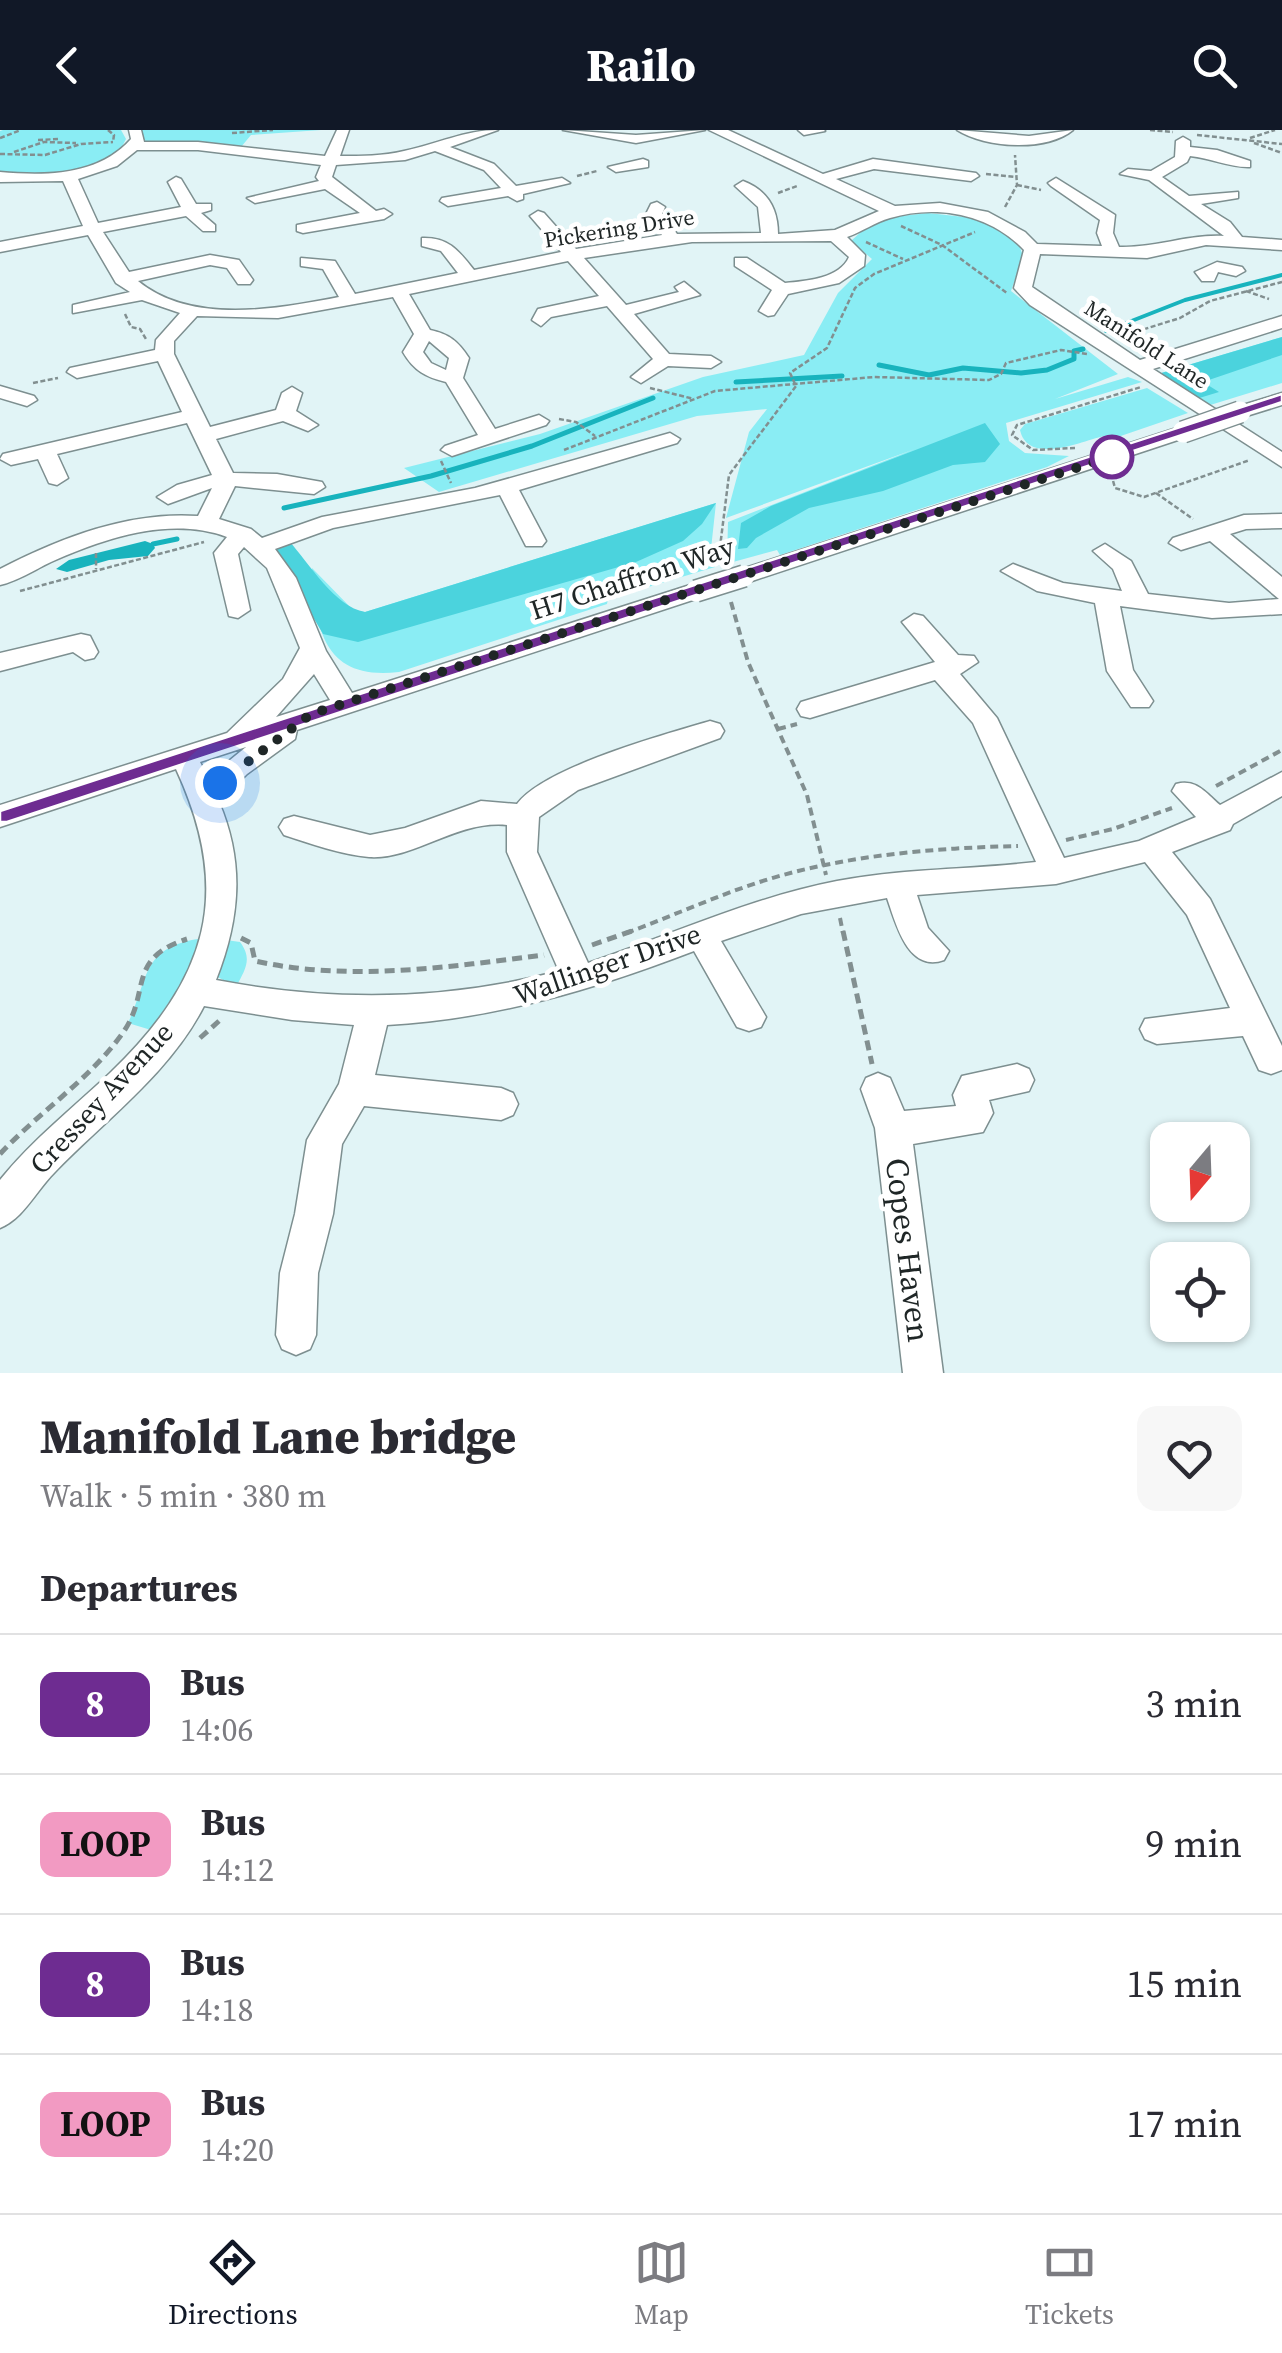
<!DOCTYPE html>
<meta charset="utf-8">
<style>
body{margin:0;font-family:"Source Serif 4",serif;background:#f7f7f7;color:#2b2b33;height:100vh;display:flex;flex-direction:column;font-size:38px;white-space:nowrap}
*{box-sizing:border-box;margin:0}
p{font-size:32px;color:#7c7c81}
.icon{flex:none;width:55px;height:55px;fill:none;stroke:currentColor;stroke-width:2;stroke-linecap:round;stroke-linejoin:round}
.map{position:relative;height:1243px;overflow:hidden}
.side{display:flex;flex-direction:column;background:#fff;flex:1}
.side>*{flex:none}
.badge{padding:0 20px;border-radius:15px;font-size:35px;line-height:65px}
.needle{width:65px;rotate:199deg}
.buttons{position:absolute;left:1150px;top:992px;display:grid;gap:20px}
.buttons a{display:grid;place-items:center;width:100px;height:100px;border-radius:20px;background:#fff;box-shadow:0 2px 8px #0004;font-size:50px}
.you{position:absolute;width:50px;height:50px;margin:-25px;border:8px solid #fff;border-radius:50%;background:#1a73e8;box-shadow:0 0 0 15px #1a73e833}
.map>.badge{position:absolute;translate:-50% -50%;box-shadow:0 0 0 5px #fff}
h2{padding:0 40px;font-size:38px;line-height:90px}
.round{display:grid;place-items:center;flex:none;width:105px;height:105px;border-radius:20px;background:#f7f7f7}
.summary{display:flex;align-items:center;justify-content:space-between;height:170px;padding:0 40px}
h1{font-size:48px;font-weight:800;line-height:75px}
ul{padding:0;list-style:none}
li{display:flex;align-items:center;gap:30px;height:140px;padding:0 40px;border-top:2px solid #e1e1e2}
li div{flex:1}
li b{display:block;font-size:38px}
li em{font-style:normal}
li .badge{min-width:110px;font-weight:700;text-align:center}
header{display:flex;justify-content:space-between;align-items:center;height:130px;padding:0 40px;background:#111827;color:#fff;font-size:45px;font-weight:800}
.dock{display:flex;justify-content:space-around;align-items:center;height:140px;border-top:2px solid #e1e1e2;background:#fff;font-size:28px;color:#7c7c81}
.dock a{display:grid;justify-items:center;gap:5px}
.dock .current{color:#111827}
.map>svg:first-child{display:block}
.green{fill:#8aedf4}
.forest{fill:#4bd3dd}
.water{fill:#18b3bd}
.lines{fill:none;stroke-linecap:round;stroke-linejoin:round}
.stream-far1{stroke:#18b3bd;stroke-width:4}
.stream{stroke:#18b3bd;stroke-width:5}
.minor-casing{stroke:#7d8f90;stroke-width:3}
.path-far2{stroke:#828f90;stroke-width:2.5;stroke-dasharray:5 2.5;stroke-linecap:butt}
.path-far1{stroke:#828f90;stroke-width:4;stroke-dasharray:8 5;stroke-linecap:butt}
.path{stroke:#828f90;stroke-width:5;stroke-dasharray:10 6;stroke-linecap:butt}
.minor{fill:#fff;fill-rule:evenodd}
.minor-bridge-casing{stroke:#7d8f90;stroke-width:24;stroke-linecap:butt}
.minor-bridge{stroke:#fff;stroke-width:21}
.line{fill:#6e2c91;stroke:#fff;stroke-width:2.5}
.walk{stroke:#1f2626;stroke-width:10;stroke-dasharray:0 18}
.stop-dot{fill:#fff;stroke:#6e2c91;stroke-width:5}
.labels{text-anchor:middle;stroke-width:9;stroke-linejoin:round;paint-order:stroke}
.far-street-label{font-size:22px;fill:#1f2626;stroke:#fff}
.street-label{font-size:28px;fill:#1f2626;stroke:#fff}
.near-street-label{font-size:32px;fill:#1f2626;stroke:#fff}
</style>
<header><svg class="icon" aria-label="back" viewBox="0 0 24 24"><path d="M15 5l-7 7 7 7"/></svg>Railo<svg class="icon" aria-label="search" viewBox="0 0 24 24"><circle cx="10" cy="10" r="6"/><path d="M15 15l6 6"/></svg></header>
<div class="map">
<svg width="1282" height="1243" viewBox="0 0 1282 1243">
<rect width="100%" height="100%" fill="#e1f4f6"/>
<path class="green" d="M3,0H121L126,9C110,48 35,44 0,44V1Z
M138,0H321L251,5L241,17L152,14L141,12Z
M928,83L982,89L1016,106L1023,126L1011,161L1118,244L1055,269L1128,247L1142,252L1006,293L1009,311L1025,323L1069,326L1047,337L780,425L777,420L733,432L727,430L728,392L915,319L726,388L749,302L767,279L697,286L439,362L404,338L540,304L703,247L804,225L838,163L872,129L851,111L875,89Z
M1282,207V253L1207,276L1158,244Z
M1147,258L1188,283L1109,310L1104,306C1082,311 1028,336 1020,300L1025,294Z
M716,373L711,419L715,437L608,469L607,474L399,542C324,551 315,499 312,438L353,480L365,482Z
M198,809L192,837L151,900L128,893C149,849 141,818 198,809Z
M226,810L240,812C253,829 245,840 236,857L216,846Z"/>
<path class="forest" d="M1282,207V225L1203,252L1219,262L1196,269L1158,244Z
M985,293L1000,314L985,332L953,335L883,361L809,378L756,408L747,418L738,419L741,393L771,376Z
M716,373L702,394L683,411L636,432L358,512L323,504L274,421L289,411C309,433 335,477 365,482Z"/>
<path class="water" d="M145,411L153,414L155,418L148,426L109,430L67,442L56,439L69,430Z"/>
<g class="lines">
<path class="stream-far1" d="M1106,201L1185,170L1282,145"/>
<path class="stream" d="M879,235L929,245L963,238L1021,243L1047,240L1074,229V221L1083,219
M736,252L842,246
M284,378L431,346L532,316L653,268
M153,414L177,409"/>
<g class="minor-casing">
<path id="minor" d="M129,0H141L144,12H198L325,26L337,0H349L340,26C361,26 383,26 404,21C437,14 465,0 498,0L450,17L494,34L516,56L562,48L570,53L523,64V69L517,71L508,66L448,76L440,71L442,68L501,58L484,40L435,21L405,30L336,35L332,47L376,81L384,79L392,84L384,89L303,103L297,101V95L360,83L325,59L255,73L247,68L319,51L316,47L321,35L198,20H137L117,36L78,49L98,93L181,77L168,52L176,47L181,49L196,74H211V80L201,83L215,95V101H203L186,86L103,102L129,142L210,125L239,130L253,150L250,154H238L227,138L210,135L138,151C191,195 277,179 339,167L323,139L301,136V128L335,131L355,164L458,143L441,121L422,116V108C449,107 459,121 474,140L561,122L530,86L538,81L544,83L576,119L662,105L646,84L651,74L657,72L665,77L662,84L677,104L761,103L758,77L735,56L743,51C767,60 778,78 778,104L835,100L879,81L709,0H728L823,44L873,29L976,43L979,46L971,51L874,39L836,49L895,76L940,73L988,82L1025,102L1037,114L1102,116L1097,103L1100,90L1051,56L1048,53L1056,48L1115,85L1113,103L1119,117C1155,118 1189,104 1224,106L1149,50L1120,44L1128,39L1151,41L1175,27L1176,11L1183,7L1190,11V17L1217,20L1250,31V37C1231,38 1210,28 1190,26L1187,32L1162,47L1189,66L1238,62V68L1201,74L1230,92L1242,107L1282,110V120L1206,115L1147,128L1040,124L1032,157L1140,230L1282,186V198L1153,239L1282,322V337L1030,175L1014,158L1024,120C990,84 937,74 890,88C875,92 862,102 847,107L865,125L864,136L839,153L788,164L774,185L768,186L759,181L772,160L735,136V128H747L785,153C807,151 840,148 849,127L831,111L692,112L584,128L626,175L679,162L675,157L684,152L700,165L634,184L669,224L711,226L721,232L711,238L668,236L641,253L631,247L653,229L607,176L551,187L541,196L532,190L538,179L599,166L568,131L409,164L430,200C449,204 458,211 469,228L463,248L495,299L539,285L549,291L546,295L452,326L441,320L445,316L478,305L446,252C426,247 414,241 403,222L414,204L393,167L278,188L197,186L174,211V224L210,297L276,280L282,263L292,257L302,263L296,281L318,295L308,301L283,291L216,309L233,343L277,344L322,352L325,357L314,364L235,356L219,389L251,399L262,408L322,387L475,358L670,303L680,309L677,313L519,360L546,411L542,416H526L500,365L333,398L275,419L296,448L326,521L352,563L687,456L696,453L708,461L705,466L297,600L295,609L247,644L219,672C245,733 240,789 216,850C331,872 446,871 559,841L507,722V695C456,690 415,730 369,727C342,725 309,713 284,705L279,697L284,689L294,686L370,705L405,698L481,671L517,674C545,637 663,605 710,591L720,594L724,601L720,608L578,660L539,687L537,722L588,833C671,805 750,768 837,751C903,738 969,740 1036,732L973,593L935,550L810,588L801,586L797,579L801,572L935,532L902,492L914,484L923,486L958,525L974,526L978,532L960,544L997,588L1064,728L1139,711L1196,687L1172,661L1176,654C1196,648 1206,663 1220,675L1282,642V666L1233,694L1230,700L1172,722L1210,769L1282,916V940L1271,944L1259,940L1243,906L1157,914L1145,909L1140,899L1145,889L1230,878L1187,785L1145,732L1056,754L917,765L928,798L949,821L944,830C908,843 896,794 887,768L801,784L721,811L766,887L761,897L749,901L737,897L694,821C592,860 495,889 387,895L375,945L501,958L513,963L518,974L513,985L501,990L364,976L342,1014L333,1084L318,1143L316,1205L310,1219L296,1225L282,1219L276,1205L280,1143L295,1084L307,1010L339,954L354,895L292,890L204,876C170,943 105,990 54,1043C36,1061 23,1089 0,1098V1050C32,1010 73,978 110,943C207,850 234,764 176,639L0,697V675L227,603L283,549L300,518L267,438L244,417L238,424L250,480L238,488L229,486L214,423L227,407C170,386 105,408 51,432C34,440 18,451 0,455V439C60,408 129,381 198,386L212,358L168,374L157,367L177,355L212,345L187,293L57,324L68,348L57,355L49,353L38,329L11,335L0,329L3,324L182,282L158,231L77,248L67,242L70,238L155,220L156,210L180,183L142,170L73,183V175L130,162L116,153L88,105L0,122V112L83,96L63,51L0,52V42C46,46 98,46 131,9ZM429,211L449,228L446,240L431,233L423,222ZM314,544L330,570L276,587ZM246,617L208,648L200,632Z
M563,0L636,5L705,0L636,13Z
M798,0H824L825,1L804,5Z
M957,0L1029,6L1073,0C1046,22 985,18 957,0Z
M643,29L648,31V37L616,42L608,37Z
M1217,132L1242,137L1245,141L1236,146L1218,142L1214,151H1202L1195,142Z
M0,256L34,266L37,270L27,276L0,268Z
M1282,263V275L1240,288L1230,282L1233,278Z
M1183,296L1190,298L1193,302L1190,306L752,451L744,453L732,446L736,441Z
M1282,384V398L1246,399L1230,404L1282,447V484L1212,488L1120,476L1133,540L1153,571L1149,577H1131L1107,541L1095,473L1037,461L1001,441L1013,434L1063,453L1122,461L1113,439L1093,421L1105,414L1131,431L1148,464L1229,473L1279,469L1210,411L1181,420L1169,413L1173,408L1244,385Z
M81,504L90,506L98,522L94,528L85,530L73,522L0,541V523Z
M1017,934L1029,939L1034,950L1029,961L989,970L993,983L983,1002L913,1014L943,1243H903L875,998L861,959L866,948L878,943L890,948L904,981L956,976L953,965L962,946Z"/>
</g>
<path class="path-far2" d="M108,0L114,5L113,12
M1150,0L1173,2
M232,3L273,0
M1197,5L1282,14
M0,8L21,0
M1250,8L1275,0
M38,10L58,9
M1254,13L1282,23
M14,22L44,12L76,13
M0,24L45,25L81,14L113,12
M986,44L1016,47
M577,46L597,41
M1017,55L1041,60
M778,63L797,56
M1005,77L1017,55L1015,25
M901,96L942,115L1007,163
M866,112L903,129
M1246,161L1269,169
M125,184L131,197L140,199L146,209
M1122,206L1180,188L1210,171L1282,152
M33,253L58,248
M650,258L694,269
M559,289L576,292L595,306
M1075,318L1033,320L1012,305L1017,295L1141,257
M564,320L715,261L874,247L989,250L1001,244L1006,233L1061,220L1087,224
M441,331L451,353
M1121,341L1112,347L1115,358L1144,367L1250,330
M1156,363L1193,389
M96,423V439
M723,433L720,417L729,345L796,256L790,243L827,218L855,158L874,144L975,102
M20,461L204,412"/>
<path class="path-far1" d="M731,472L748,532L807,665L826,745
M778,599L797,594
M1216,656L1282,620
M1066,710L1113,699L1172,678
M840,788L843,803
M626,803C673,786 720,764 769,749C849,725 934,718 1018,716"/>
<path class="path" d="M843,801L872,934
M241,808L251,813L255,831C350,852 448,837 544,825
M592,815L632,801
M200,908L219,891
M0,1024C38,983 89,950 122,904C152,863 125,829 187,809"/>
<use href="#minor" class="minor"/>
<g class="minor-bridge-casing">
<path id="minor-bridge" d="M1183,302L1240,282
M696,461L744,446"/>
</g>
<use href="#minor-bridge" class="minor-bridge"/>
</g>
<path class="line" d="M1282,264V272L7,692H0V681Z"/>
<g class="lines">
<path class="walk" d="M220,653L311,584L1120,324L1112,327"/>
</g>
<circle class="stop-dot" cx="1112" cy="327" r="20"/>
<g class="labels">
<g class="far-street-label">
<text transform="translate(619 98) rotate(-9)" y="8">Pickering Drive</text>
<text transform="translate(1147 214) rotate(33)" y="8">Manifold Lane</text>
</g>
<g class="street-label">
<text transform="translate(632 448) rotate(-18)" y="10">H7 Chaffron Way</text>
<text transform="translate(607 834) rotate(-19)" y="10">Wallinger Drive</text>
<text transform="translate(101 968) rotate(-47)" y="10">Cressey Avenue</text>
</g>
<g class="near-street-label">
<text transform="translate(908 1120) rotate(83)" y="11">Copes Haven</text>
</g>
</g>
</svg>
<div class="buttons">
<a><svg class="needle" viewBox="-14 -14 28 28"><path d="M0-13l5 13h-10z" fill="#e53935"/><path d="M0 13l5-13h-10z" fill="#7c7c81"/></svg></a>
<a><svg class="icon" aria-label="locate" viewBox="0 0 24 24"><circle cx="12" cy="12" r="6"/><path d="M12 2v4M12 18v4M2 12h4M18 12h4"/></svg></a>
</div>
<div class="you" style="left:220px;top:653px"></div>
</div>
<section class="side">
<div class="summary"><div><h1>Manifold Lane bridge</h1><p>Walk · 5 min · 380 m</p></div><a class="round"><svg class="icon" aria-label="heart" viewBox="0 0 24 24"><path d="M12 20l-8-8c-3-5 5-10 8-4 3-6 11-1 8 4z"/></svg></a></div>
<h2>Departures</h2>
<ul>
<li><span class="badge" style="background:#6e2c91;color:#fff">8</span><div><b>Bus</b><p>14:06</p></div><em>3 min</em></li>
<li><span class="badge" style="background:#f29ac2;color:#111">LOOP</span><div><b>Bus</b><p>14:12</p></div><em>9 min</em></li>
<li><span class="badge" style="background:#6e2c91;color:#fff">8</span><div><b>Bus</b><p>14:18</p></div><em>15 min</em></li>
<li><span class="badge" style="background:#f29ac2;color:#111">LOOP</span><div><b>Bus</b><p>14:20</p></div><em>17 min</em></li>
</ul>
</section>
<nav class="dock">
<a class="current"><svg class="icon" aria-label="directions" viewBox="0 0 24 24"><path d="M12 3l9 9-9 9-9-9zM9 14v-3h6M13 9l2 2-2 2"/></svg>Directions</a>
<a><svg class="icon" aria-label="map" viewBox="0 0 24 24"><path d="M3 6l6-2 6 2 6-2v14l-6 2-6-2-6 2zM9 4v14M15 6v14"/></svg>Map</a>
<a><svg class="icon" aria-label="tickets" viewBox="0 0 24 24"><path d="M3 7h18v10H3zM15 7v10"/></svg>Tickets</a>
</nav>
